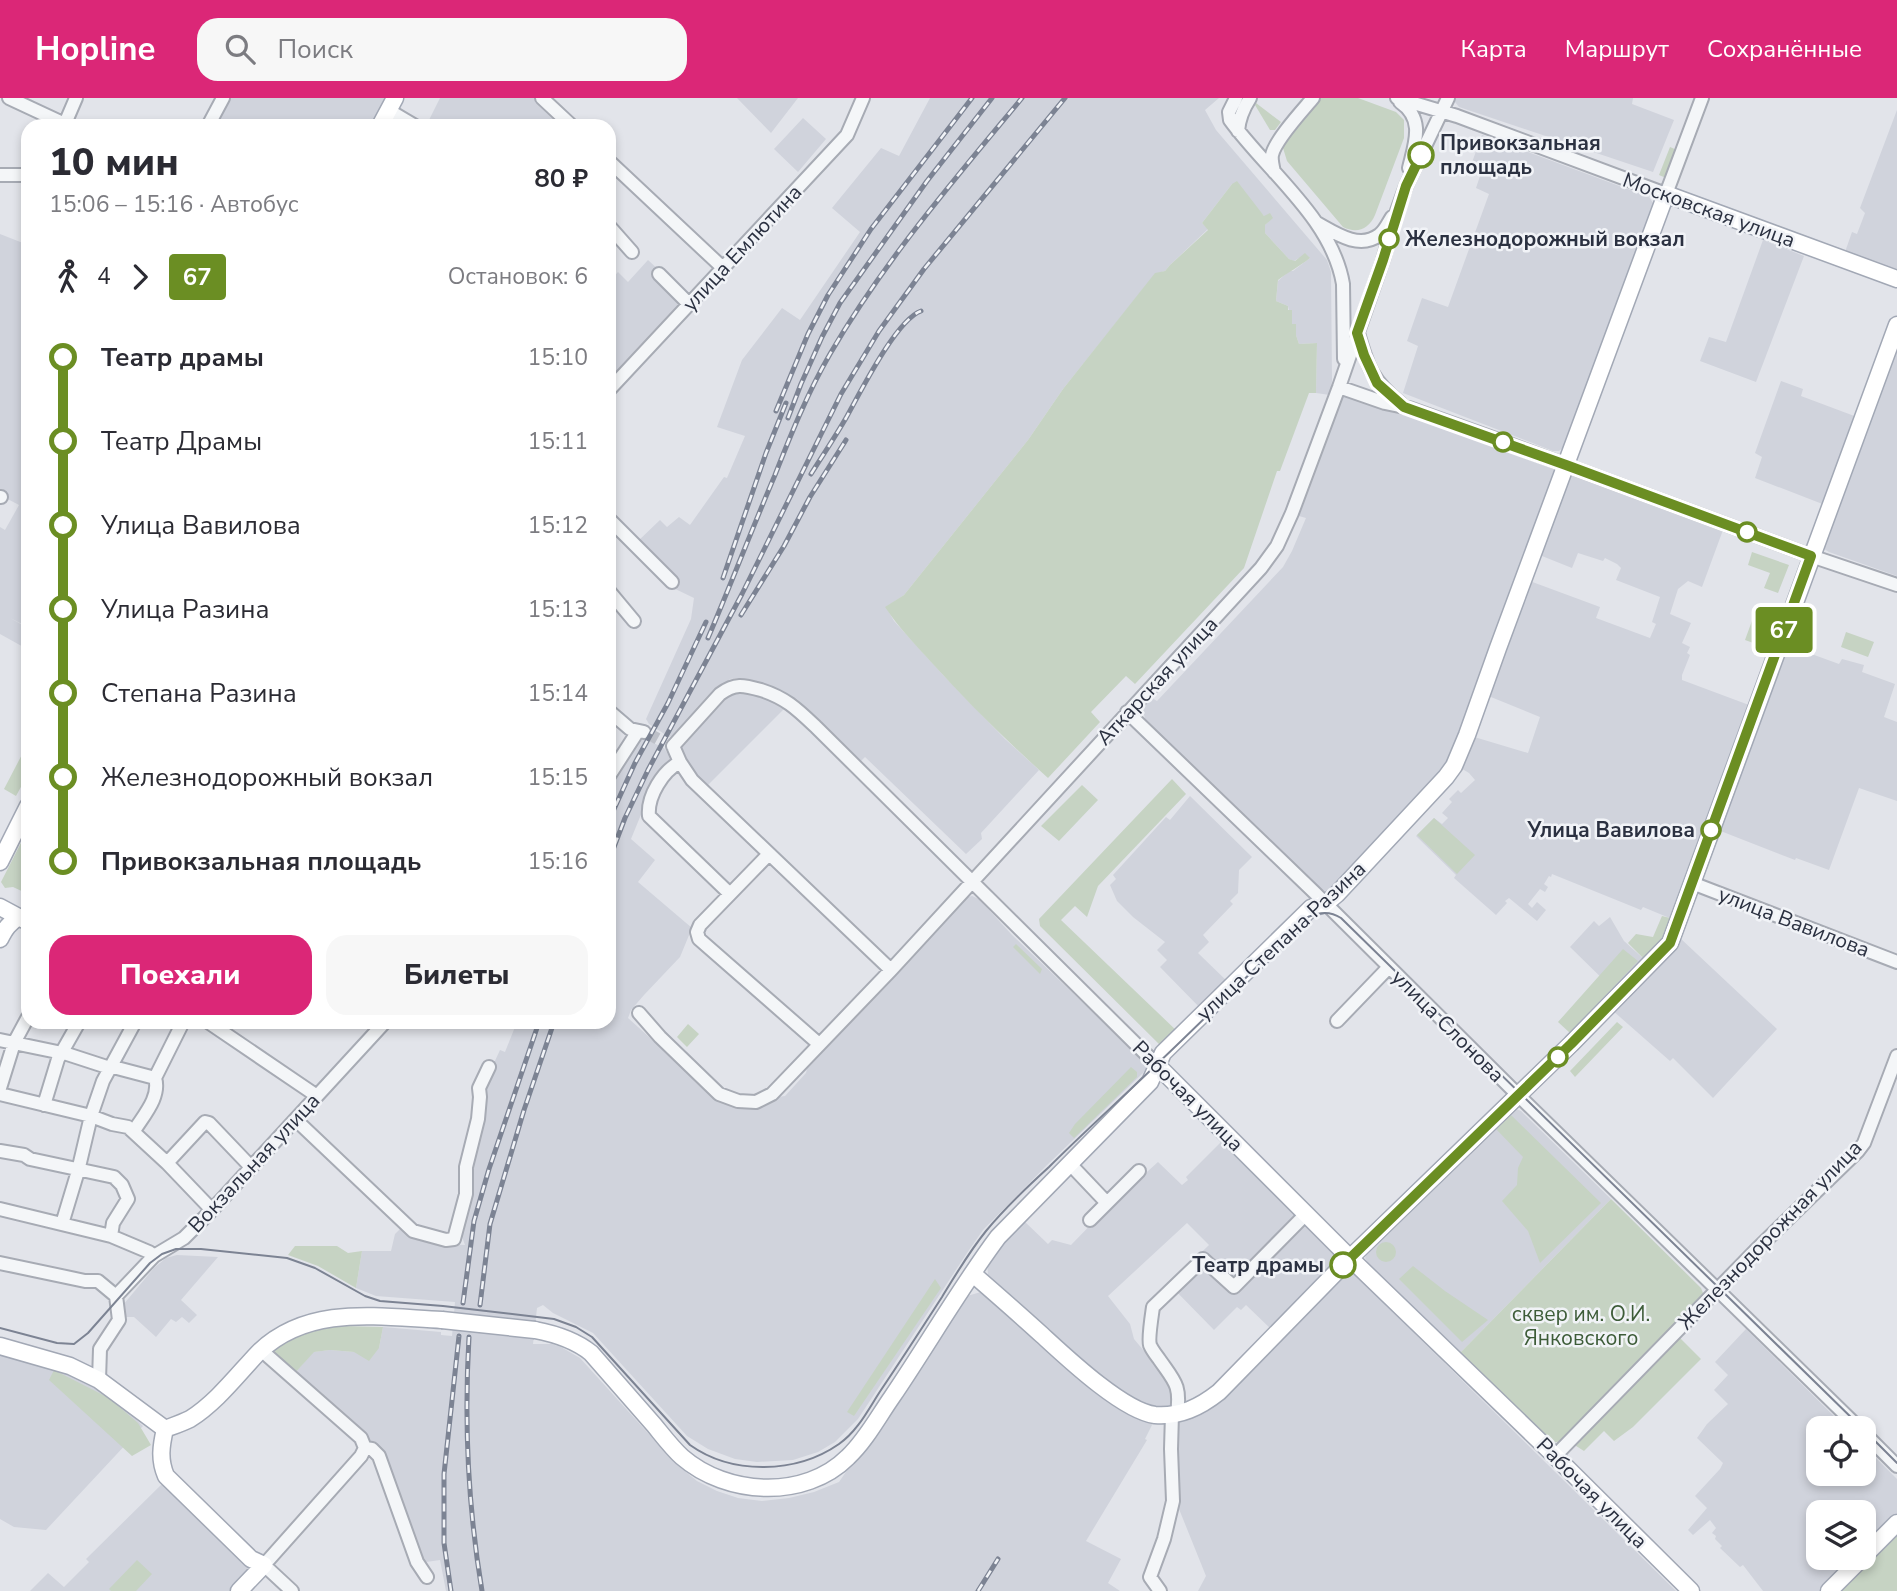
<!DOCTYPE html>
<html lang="ru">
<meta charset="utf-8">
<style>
body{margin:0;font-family:"Nunito Sans",sans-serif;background:#f7f7f7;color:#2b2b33;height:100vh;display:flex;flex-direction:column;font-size:26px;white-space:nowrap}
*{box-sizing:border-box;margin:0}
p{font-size:23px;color:#7c7c81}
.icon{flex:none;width:38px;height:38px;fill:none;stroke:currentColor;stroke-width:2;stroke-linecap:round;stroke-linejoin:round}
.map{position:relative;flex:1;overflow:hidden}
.drawer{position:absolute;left:21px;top:21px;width:595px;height:910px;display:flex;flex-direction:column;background:#fff;border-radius:21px;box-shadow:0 4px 10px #0003}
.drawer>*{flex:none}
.badge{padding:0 14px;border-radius:5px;font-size:24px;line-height:46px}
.controls{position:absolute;left:1806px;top:1318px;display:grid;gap:14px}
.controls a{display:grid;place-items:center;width:70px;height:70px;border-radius:14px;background:#fff;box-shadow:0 4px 10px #0003;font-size:35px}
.map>.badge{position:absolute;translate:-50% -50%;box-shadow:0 0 0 4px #fff}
.legs{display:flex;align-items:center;gap:10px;height:77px;padding:0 28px;font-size:23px}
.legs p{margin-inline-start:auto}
.overview{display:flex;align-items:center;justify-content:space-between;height:119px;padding:0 28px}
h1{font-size:38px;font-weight:800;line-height:52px}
.action{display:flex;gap:14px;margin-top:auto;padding:14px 28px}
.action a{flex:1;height:80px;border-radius:21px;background:#db2777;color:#fff;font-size:28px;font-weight:800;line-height:80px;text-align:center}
.action a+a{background:#f7f7f7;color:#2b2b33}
ul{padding:0 28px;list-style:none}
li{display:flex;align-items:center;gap:24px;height:84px;font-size:26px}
li i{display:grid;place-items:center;width:10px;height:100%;margin:0 9px;background:currentColor}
li i::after{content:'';width:18px;height:18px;margin:-9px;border:5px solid;border-radius:50%;background:#fff}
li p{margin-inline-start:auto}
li:first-child i{background:linear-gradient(#0000 50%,currentColor 0)}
li:last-child i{background:linear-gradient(currentColor 50%,#0000 0)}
header{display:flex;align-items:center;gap:42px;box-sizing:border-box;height:98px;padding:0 35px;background:#db2777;color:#fff}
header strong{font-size:33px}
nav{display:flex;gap:38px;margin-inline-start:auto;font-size:24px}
.search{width:490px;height:63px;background:#f7f7f7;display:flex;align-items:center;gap:18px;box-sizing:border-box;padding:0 24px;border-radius:21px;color:#7c7c81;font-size:26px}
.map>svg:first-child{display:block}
.built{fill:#d0d3dc}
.green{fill:#c6d3c3}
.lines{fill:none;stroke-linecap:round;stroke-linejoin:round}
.minor-tunnel{stroke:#bdc0c8;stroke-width:12;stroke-dasharray:12 6;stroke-linecap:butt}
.minor-casing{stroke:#a7abb4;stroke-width:16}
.major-casing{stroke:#a2a8b5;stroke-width:19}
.minor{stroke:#f4f6f8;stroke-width:12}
.major{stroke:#fff;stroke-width:16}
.tram{stroke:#7c8393;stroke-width:2}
.rail-casing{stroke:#7c8393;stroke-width:5}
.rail{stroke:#f1f3f7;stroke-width:2.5;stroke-dasharray:8;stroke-linecap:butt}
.major-bridge-casing{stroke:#a2a8b5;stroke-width:19;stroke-linecap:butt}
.major-bridge{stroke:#fff;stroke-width:16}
.line-1-casing{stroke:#fff;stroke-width:16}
.line-1{stroke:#6b8e23;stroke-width:10}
.stop-1-dot{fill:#fff;stroke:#6b8e23;stroke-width:3.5}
.labels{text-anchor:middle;stroke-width:5;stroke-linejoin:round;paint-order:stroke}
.stop-label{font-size:21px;font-weight:bold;fill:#2b3141;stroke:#f1f3f7;text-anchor:start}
.street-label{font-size:21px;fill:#2b3141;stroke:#f1f3f7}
.park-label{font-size:21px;fill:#3d5c38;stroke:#f1f3f7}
</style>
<header>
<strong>Hopline</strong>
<div class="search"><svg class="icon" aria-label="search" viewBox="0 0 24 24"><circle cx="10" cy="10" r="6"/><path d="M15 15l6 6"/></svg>Поиск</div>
<nav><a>Карта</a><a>Маршрут</a><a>Сохранённые</a></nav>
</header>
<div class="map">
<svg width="1897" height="1493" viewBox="0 0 1897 1493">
<rect width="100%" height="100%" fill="#e2e4ea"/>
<path class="built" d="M230,0H385L370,28H214Z
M440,0H535L564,28H426Z
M737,0H798L771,35Z
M930,0H1219L1205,12L1216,32L1327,162L1331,174L1332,283L1330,297L1316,295L1317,245L1299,246L1296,237V227L1292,226L1288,208L1276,203L1278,183L1289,173H1293L1310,160H1299L1294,163L1289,161L1265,135V127L1268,124L1264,118L1232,86L1202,125L1208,131L1170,167L1165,173L1155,176L1063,291L1028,342L904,497L886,509L894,523L944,578L1005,641L1039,672L981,735L982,741L966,756L865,659L861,663L797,601L776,592L748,582L738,580L730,581L717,592L678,636L669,639L649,626L646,621L691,521L694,500L667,487L637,444L660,422L667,429L679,419L690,427L724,379L727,380L745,338L717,329L742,262L782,210L800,222L860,134L832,110L881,50L899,58Z
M1456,0H1633L1632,6L1674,22L1653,74L1459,9L1455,4Z
M1897,12V173L1845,154L1852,134L1857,136L1865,115L1860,110Z
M803,20L826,41L798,74L774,51Z
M1482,37L1649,99L1653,105L1654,110L1566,347L1559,353H1553L1403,295L1418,248L1407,243L1422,200L1448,209L1489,96L1476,90L1482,72L1471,67Z
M0,136L28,147V433L26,436L28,440V529L10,520L28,530L27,551L0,536V429L5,432L19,407L0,397Z
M1763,142L1804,158L1756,284L1700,263L1709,239L1726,244Z
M648,162L688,199L609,285V184L618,174L628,184Z
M1897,245V478L1829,454L1824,451L1823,446Z
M1781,283L1803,291L1801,298L1857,319L1825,407L1755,380L1762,359L1755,355Z
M1347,295L1551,367L1557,376L1456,650L1441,676L1330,791L1325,793L1320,791L1146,624L1143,613L1145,607L1152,600L1157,603L1283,469L1292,453L1306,420L1299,418L1343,298Z
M1571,378H1576L1723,432L1702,489L1688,483L1678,491L1670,516L1691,525L1682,545L1690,549L1687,555L1690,557L1682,577V582L1749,607L1672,821L1643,809L1641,812L1552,776L1551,779L1549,778L1544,786L1548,789L1545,794L1540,791L1528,806L1532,810L1537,804L1546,812L1537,823L1509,800L1505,803L1507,805L1496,817L1454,780L1456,777L1416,738L1434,720L1442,726L1448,720L1442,715L1452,704L1449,701L1458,692L1461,695L1475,682L1469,675L1459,669L1471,638L1528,655L1540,619L1486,597L1527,482L1600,509L1596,520L1650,540L1656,526L1652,524L1660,499L1616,482L1621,470L1617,466L1605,460L1603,463L1578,455L1572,470L1537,456L1567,379Z
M1784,546L1839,566L1842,561L1864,567L1862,574L1895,586L1884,619L1897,624V703L1859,690L1829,772L1796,760L1795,762L1718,732Z
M733,594L751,595L773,603L784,611L706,689L689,671L679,649L722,600Z
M643,640L664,650L670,659L669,665L649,697L631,741L655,762L638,784L692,830L680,859L644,897L631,912L628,920L719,1002L771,1000L785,998L806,975L809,962L965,800L972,798L979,801L1012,837L1144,963L1146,970L1143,975L1047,1067L983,1132L967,1155L858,1321L835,1344L818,1354L793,1362L757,1364L735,1361L708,1351L687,1338L593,1235L553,1215L543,1207L537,1210L533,1246H552L561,1249L580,1260L676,1366L697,1383L717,1393L738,1400L762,1403L789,1400L814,1394L839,1384L967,1198L981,1194L989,1197L1154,1323L1145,1341L1147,1342L1086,1443L1121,1461L1108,1485L1120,1493H446L440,1462L419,1465L370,1347L294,1276L313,1254L330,1252L354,1254L379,1250L383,1229L441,1234V1237L452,1238L455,1204L376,1198L356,1190L362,1153H391L395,1136L402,1129L446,1146L465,1147L460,1133L469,1071L485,1017L482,1010V991L500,952L505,954L517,924H609V686L635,645L639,641Z
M1190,698L1252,759L1239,772L1238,795L1230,803L1233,806L1203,837L1209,844L1198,855L1230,886L1203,913L1160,869L1167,862L1157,852L1165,844L1133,819L1117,803L1110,787L1116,781L1113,777L1166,719L1170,722Z
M1610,819L1624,843L1645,862L1615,893L1570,849L1594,823L1599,828Z
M1680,840L1777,931L1713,1000L1673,960L1670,963L1612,912Z
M1516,1011L1521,1013L1611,1101L1460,1255L1370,1168L1365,1160L1369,1150L1511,1012Z
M1222,1043L1335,1155L1338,1160L1337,1165L1273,1233L1246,1207L1241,1212L1237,1209L1214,1232L1169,1186L1209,1147L1187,1125L1108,1198L1130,1226L1134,1241L1169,1283L1175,1297V1311L1154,1312L1106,1285L1026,1214L988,1177L987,1163L1023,1122L1048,1146L1052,1142L1071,1147L1108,1109L1158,1064L1182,1087L1188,1082L1186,1079Z
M177,1157L218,1159L181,1202L197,1217L189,1225L182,1219L176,1224L171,1221L156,1239L134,1219H124L123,1207L154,1170L166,1160Z
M1349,1174L1355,1177L1676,1493H1198L1206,1478L1179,1411L1174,1336L1175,1323L1343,1176Z
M1746,1231L1846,1330H1818V1376H1864V1348L1897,1381V1415L1864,1449V1414H1818V1460H1853L1820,1493H1763L1743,1467L1740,1469L1720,1450L1722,1448L1715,1441L1716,1438L1712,1435L1716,1430L1710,1422L1693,1437L1688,1432L1707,1410L1695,1398L1720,1371L1723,1365L1697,1340L1707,1326L1728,1306L1714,1292L1728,1277L1715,1264Z
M0,1255L67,1275L96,1289L122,1308L143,1328L46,1432L14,1429L0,1421Z
M163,1385L252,1469L232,1493H30L48,1475L64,1489L89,1464L86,1461Z"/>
<path class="green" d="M1318,0H1358L1396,14L1404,22V40L1375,117C1369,131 1357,136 1343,129L1287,63L1283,50L1284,44Z
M1256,5L1281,24L1275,32H1270L1255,7Z
M1670,49L1677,52L1666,80L1659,77Z
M1237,83L1264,118L1270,115L1273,120L1265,127V135L1289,161L1295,163L1305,155L1310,160C1299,169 1288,174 1278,182L1276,203L1288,208V212H1292V226H1296V237L1299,246L1317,245L1316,295H1309L1280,373H1277L1244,470L1135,586L1126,578L1091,614L1100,624L1048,680C1007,643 968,605 931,564C915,546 898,529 885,509L904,497L1028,342L1063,291L1155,175L1165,173L1170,167L1208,132L1202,125L1232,86Z
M1752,454L1789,467L1778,495L1764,490L1770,475L1748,467Z
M1753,520L1767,525L1759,547L1745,542Z
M1846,534L1874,544L1868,559L1841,549Z
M28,645V676L16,698L4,691Z
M1172,681L1186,696L1098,788L1087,819L1075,808L1061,822L1179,935L1162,949L1040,828L1039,821Z
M1082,687L1098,702L1059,743L1041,728Z
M1434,720L1475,757L1457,776L1417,737Z
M28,731V796L13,789L5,790L1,784Z
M1662,818L1670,820L1662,841L1643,860L1628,845L1636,836L1653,839Z
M1016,846L1042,871L1040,876L1013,849Z
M1623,851L1638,863L1570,935L1558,924Z
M1617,924L1623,929L1575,979L1570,973Z
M688,926L699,936L687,949L677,939Z
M1131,969L1137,974V979L1074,1040L1069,1035L1075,1026Z
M1511,1017L1601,1105L1540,1165L1528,1133L1502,1103L1517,1087L1518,1070L1523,1059L1496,1031Z
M1611,1101L1701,1190L1703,1195L1702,1200L1561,1343L1553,1345L1549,1343L1460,1255Z
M1376 1154a10 10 0 1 1 20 0a10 10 0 1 1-20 0Z
M295,1148H337L348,1155L362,1153L356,1190L318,1168L288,1157Z
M1413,1168L1445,1193L1488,1222L1462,1244L1399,1181Z
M935,1181L941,1190L854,1318L847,1314Z
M342,1228L383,1229L379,1250L369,1263L354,1254L330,1252L314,1254L294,1276L274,1256L275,1252C297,1237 316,1231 342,1228Z
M1679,1239L1701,1261L1633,1329L1614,1343L1604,1333L1584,1353L1573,1346Z
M54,1272L109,1300L138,1325L151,1347L132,1358L49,1282Z
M1897,1438V1493H1840Z
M137,1462L152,1476L136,1493H111L109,1491Z"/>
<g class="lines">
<path class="minor-tunnel" d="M647,635L665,645"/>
<g class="minor-casing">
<path id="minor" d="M9,0L69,28
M542,0L572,28
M1236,0L1229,14L1230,22C1267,73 1332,121 1343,186L1344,261
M1397,0L1457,18L1666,96L1702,0
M1400,4C1425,21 1415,45 1409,70
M388,12L415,28
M64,28L76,0
M208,28L223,0
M1238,33C1239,20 1243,11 1250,0
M609,63L723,170
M1274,74C1273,69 1271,62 1272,57C1275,42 1303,12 1313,0
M0,77H28
M1317,125C1335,135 1359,152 1379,137C1385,133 1388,125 1392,119
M609,128L632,154
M659,176L689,206
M1358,235C1368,270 1372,282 1401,306
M1339,289L1385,305L1409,310L1504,344L1811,458L1897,487
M609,292L847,37L863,0
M0,399H1
M609,421L672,484
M609,493L634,523
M609,613L630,631L644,634
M1127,614L1315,795L1518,997L1859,1330
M673,648L720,596C735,585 743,587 761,592C786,600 797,611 816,629L1157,967
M673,648L680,664L692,682L891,872
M680,664C663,673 647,698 649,718L730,796
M609,678L638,633
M769,756L700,827L697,834L699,841L819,946
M1692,785L1897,864
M639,915L660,939L719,996L738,1003L756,1004L772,996L891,872L1261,470L1277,448L1292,415L1339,289L1383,162L1397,113L1406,88L1448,0
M1337,923L1389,869
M208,924L317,998
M0,942L67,956L110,970H117L155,980
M0,990L14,945L28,919
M0,996L91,1018L112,1026L128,1029L167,1065L212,1112
M44,1007L58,961L79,924
M296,1022L413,1133L446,1142L454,1141L466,1096V1069L478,1021L480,999L479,990L489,969
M134,1033C143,1018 161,999 155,980L183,924
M0,1053L24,1057L30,1061L114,1079L122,1087L128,1101L113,1125L111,1138
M167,1065L205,1024L209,1025L251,1069
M1070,1066L1107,1105
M0,1111L111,1138L149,1154L154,1158
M1090,1122L1139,1073
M62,1126L78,1073L91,1018L103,983L135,924
M0,1165L85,1183H98L116,1198
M116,1198L154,1158L184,1140L212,1112L385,924
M261,1252L361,1340L365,1350L372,1351L379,1358L417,1464L427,1479
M99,1282L100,1251L119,1222L116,1198
M1177,1316C1181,1287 1175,1284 1159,1261C1156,1257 1152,1252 1150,1247C1148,1241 1152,1216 1153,1209L1203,1161L1234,1189L1306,1116
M1864,1335L1897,1368
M1555,1358L1755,1153L1858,1053L1864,1045L1897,958
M292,1493L264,1467L361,1358L365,1350
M1160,1493L1150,1479L1164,1441L1173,1403L1171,1351L1172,1316"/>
</g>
<g class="major-casing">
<path id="major" d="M380,28L395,0
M0,764L28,708
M0,809L28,824
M0,841C5,831 9,825 19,819
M1157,967L1350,1160L1555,1358L1691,1493
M973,1176C996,1196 1019,1216 1042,1237C1066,1259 1123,1313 1155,1317C1180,1319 1200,1309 1219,1294L1350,1160L1571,946L1670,845L1673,837L1897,227
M535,1232C556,1236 575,1242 591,1255C612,1279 633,1303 654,1327C663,1338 672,1350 682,1359C727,1398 805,1402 848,1359C866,1342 878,1319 892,1299C928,1246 960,1190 998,1139L1150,984L1163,955L1311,810L1325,806L1337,796L1446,679L1454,668L1467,637L1498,550L1666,96L1897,181
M0,1248L70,1268L99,1282L165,1331
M165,1331C173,1328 182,1325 190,1321C217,1304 237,1277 259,1254C309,1206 379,1219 442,1222
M165,1331C161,1348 159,1362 166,1378L251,1461L264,1467L239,1493
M1864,1458L1897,1425
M1829,1493L1862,1460"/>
</g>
<use href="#minor" class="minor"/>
<use href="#major" class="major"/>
<path class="tram" d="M0,1230L57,1245L74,1246L88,1235L150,1165L162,1156L176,1151H201L287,1160L315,1170L365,1198L380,1203L443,1208L554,1221L576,1229L592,1239L690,1347C732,1377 796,1376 839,1346C858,1333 869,1310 881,1292C902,1261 922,1230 942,1199C956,1176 969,1154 986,1133C1005,1110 1027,1089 1049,1069C1084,1034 1121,1001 1156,967C1208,918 1257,868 1308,819C1320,814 1330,813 1341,820L1862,1330
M1864,1332L1897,1365"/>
<g class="rail-casing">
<path id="rail" d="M776,313L808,236L828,197L871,131L972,0
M788,320L801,286L822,239L840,205L927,83L992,0
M811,376C823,357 835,339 846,320C860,295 896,222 921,213
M723,480L766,355L786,305
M741,517L784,448L810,399L846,342
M708,540C731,486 752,431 775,377C791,336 808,294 830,256C884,163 954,82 1022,0
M609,722L635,665L668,605L706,524
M609,762L625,720L648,672L742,496L841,296L879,233L924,171L1065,0
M463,1205L474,1123L489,1071L539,924
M480,1207L490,1126L524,1012L554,924
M469,1239C464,1324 468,1409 482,1493
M451,1493L444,1445V1376L459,1238
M978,1493L998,1461"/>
</g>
<use href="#rail" class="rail"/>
<g class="major-bridge-casing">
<path id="major-bridge" d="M442,1222L535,1232"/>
</g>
<use href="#major-bridge" class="major-bridge"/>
</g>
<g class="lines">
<g class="line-1-casing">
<path id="line-1" d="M1343,1167L1571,946L1670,845L1811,458L1566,367L1404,309L1377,285L1364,257L1357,235L1383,162L1406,88L1421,57"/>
</g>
<use href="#line-1" class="line-1"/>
</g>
<g class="stop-1-dot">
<circle cx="1421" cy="57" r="12"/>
<circle cx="1389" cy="141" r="9"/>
<circle cx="1503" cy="344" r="9"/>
<circle cx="1747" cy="434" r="9"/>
<circle cx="1711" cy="732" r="9"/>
<circle cx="1558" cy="959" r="9"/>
<circle cx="1343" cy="1167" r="12"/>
</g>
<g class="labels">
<g class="stop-label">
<text x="1440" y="52">Привокзальная<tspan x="1440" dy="24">площадь</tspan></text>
<text x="1405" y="148">Железнодорожный вокзал</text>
<text x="1695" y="739" text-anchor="end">Улица Вавилова</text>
<text x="1324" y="1174" text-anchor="end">Театр драмы</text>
</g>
<g class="street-label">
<text transform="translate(1709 112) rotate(20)" y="7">Московская улица</text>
<text transform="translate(742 150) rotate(-47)" y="7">улица Емлютина</text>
<text transform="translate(1157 583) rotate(-47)" y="7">Аткарская улица</text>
<text transform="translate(1794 824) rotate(21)" y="7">улица Вавилова</text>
<text transform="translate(1281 843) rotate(-43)" y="7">улица Степана Разина</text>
<text transform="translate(1448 928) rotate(45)" y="7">улица Слонова</text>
<text transform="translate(1188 998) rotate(45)" y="7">Рабочая улица</text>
<text transform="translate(254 1065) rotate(-47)" y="7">Вокзальная улица</text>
<text transform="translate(1770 1137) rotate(-46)" y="7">Железнодорожная улица</text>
<text transform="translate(1592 1395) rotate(45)" y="7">Рабочая улица</text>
</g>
<g class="park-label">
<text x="1581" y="1223">сквер им. О.И.<tspan x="1581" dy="24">Янковского</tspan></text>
</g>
</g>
</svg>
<div class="controls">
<a><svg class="icon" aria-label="locate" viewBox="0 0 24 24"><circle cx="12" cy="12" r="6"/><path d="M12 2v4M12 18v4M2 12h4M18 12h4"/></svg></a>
<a><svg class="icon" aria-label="layers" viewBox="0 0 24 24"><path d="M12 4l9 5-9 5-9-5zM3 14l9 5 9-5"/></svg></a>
</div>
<b class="badge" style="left:1784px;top:532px;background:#6b8e23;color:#fff">67</b>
<section class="drawer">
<div class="overview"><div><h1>10 мин</h1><p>15:06 – 15:16 · Автобус</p></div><b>80 ₽</b></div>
<div class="legs"><svg class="icon" aria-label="walk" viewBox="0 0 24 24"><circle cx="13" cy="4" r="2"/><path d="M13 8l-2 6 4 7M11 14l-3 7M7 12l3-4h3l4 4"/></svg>4<svg class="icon" aria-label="forward" viewBox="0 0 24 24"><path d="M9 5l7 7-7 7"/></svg><b class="badge" style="background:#6b8e23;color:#fff">67</b><p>Остановок: 6</p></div>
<ul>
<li><i style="color:#6b8e23"></i><b>Театр драмы</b><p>15:10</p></li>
<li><i style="color:#6b8e23"></i><span>Театр Драмы</span><p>15:11</p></li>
<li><i style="color:#6b8e23"></i><span>Улица Вавилова</span><p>15:12</p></li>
<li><i style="color:#6b8e23"></i><span>Улица Разина</span><p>15:13</p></li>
<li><i style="color:#6b8e23"></i><span>Степана Разина</span><p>15:14</p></li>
<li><i style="color:#6b8e23"></i><span>Железнодорожный вокзал</span><p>15:15</p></li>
<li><i style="color:#6b8e23"></i><b>Привокзальная площадь</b><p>15:16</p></li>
</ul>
<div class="action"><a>Поехали</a><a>Билеты</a></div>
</section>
</div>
